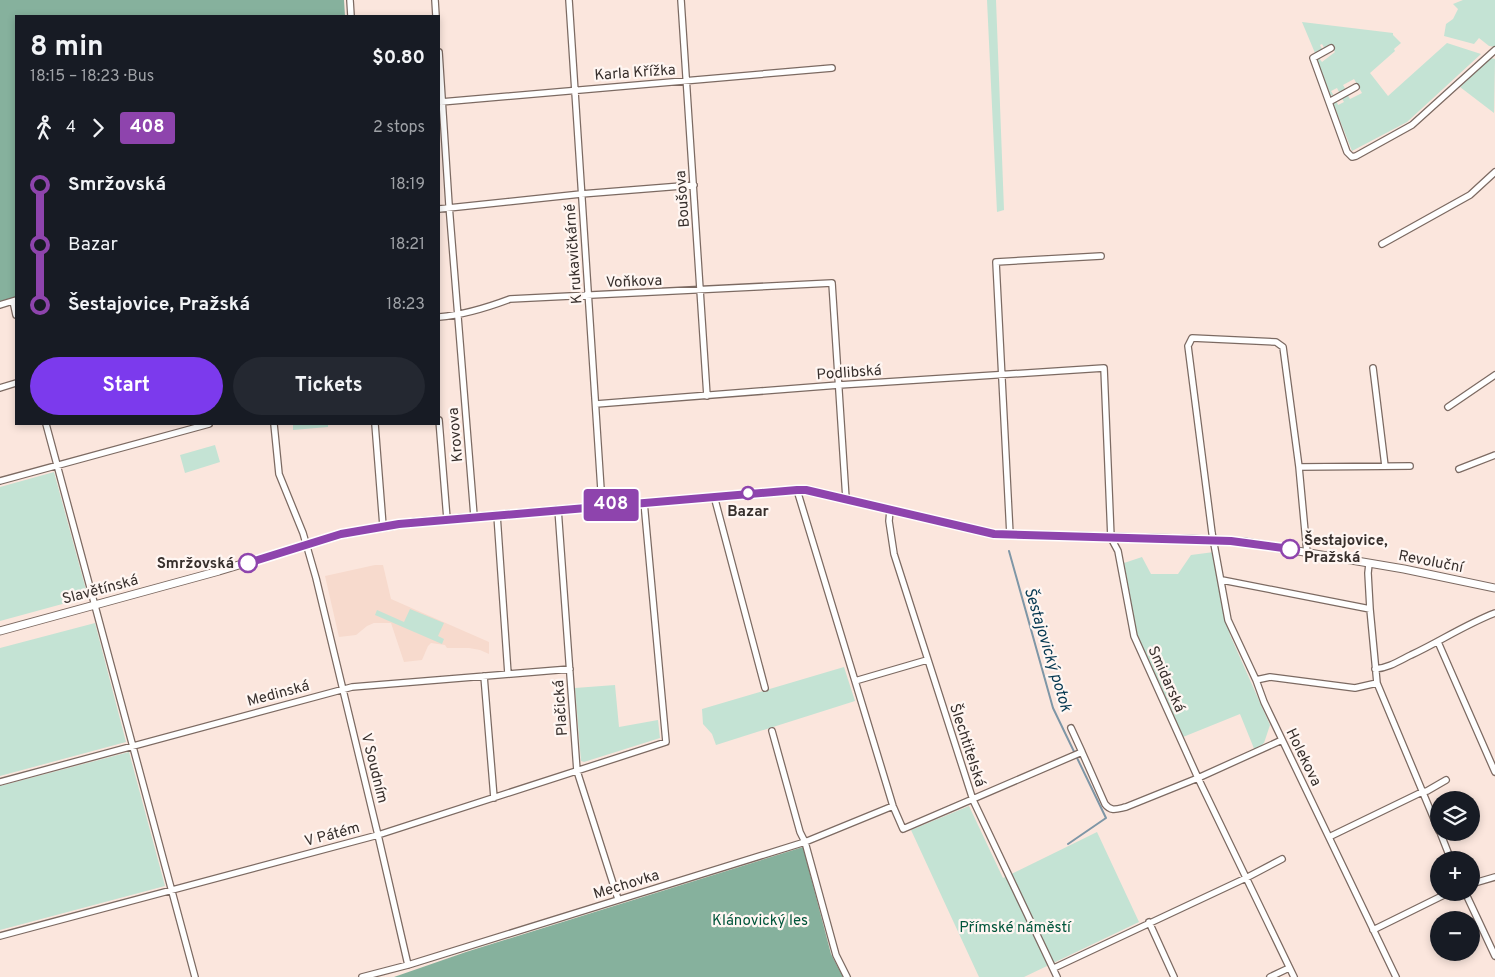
<!DOCTYPE html>
<meta charset="utf-8">
<style>
body{margin:0;font-family:Overpass,sans-serif;background:#242831;color:#f1f3f6;height:100vh;display:flex;flex-direction:column;font-size:19px;white-space:nowrap}
*{box-sizing:border-box;margin:0}
p{font-size:16px;color:#9ea1a6}
.icon{flex:none;width:28px;height:28px;fill:none;stroke:currentColor;stroke-width:2;stroke-linecap:round;stroke-linejoin:round}
.map{position:relative;flex:1;overflow:hidden}
.side{position:absolute;left:15px;top:15px;width:425px;height:410px;display:flex;flex-direction:column;background:#171b24;border-radius:0px;box-shadow:0 2px 8px #0003}
.side>*{flex:none}
.badge{padding:0 10px;border-radius:4px;font-size:18px;line-height:32px}
.fabs{position:absolute;left:1430px;top:791px;display:grid;gap:10px}
.fabs a{display:grid;place-items:center;width:50px;height:50px;border-radius:50%;background:#171b24;box-shadow:0 2px 8px #0003;font-size:25px}
.map>.badge{position:absolute;translate:-50% -50%;box-shadow:0 0 0 2px #fff}
.legs{display:flex;align-items:center;gap:8px;height:55px;padding:0 15px;font-size:16px}
.legs p{margin-inline-start:auto}
.headline{display:flex;align-items:center;justify-content:space-between;height:85px;padding:0 15px}
h1{font-size:28px;font-weight:700;line-height:38px}
.primary-button{display:flex;gap:10px;margin-top:auto;padding:10px 15px}
.primary-button a{flex:1;height:58px;border-radius:30px;background:#7c3aed;color:#fff;font-size:20px;font-weight:700;line-height:58px;text-align:center}
.primary-button a+a{background:#242831;color:#f1f3f6}
ul{padding:0 15px;list-style:none}
li{display:flex;align-items:center;gap:18px;height:60px;font-size:19px}
li i{display:grid;place-items:center;width:8px;height:100%;margin:0 6px;background:currentColor}
li i::after{content:'';width:12px;height:12px;margin:-6px;border:4px solid;border-radius:50%;background:#171b24}
li p{margin-inline-start:auto}
li:first-child i{background:linear-gradient(#0000 50%,currentColor 0)}
li:last-child i{background:linear-gradient(currentColor 50%,#0000 0)}
.map>svg:first-child{display:block}
.built{fill:#f7dacd}
.green{fill:#c4e3d4}
.forest{fill:#86b19d}
.lines{fill:none;stroke-linecap:round;stroke-linejoin:round}
.stream{stroke:#7e96a6;stroke-width:2}
.minor-casing{stroke:#7c6a62;stroke-width:8}
.tertiary-casing{stroke:#7c6a62;stroke-width:9}
.minor{stroke:#fff;stroke-width:5.5}
.tertiary{stroke:#fff;stroke-width:7}
.line-1-casing{stroke:#fff;stroke-width:11}
.line-1{stroke:#8e44ad;stroke-width:8}
.stop-1-dot{fill:#fff;stroke:#8e44ad;stroke-width:2.5}
.labels{text-anchor:middle;stroke-width:4.5;stroke-linejoin:round;paint-order:stroke}
.street-label{font-size:15px;fill:#372f2c;stroke:#fff6f2}
.stop-label{font-size:15px;font-weight:bold;fill:#372f2c;stroke:#fff6f2}
.park-label{font-size:15px;fill:#00553b;stroke:#fff6f2}
.water-label{font-size:16px;font-style:italic;fill:#043750;stroke:#fff6f2}
</style>
<div class="map">
<svg width="1495" height="977" viewBox="0 0 1495 977">
<rect width="100%" height="100%" fill="#fbe6dd"/>
<path class="built" d="M375,565H383L391,599L489,642V654L480,650L469,648H447L445,645L431,643L428,646L422,660L404,662L391,623H374L367,626L356,635L339,637L325,576Z"/>
<path class="green" d="M987,0H996L1004,210L997,212Z
M1463,0H1495V47L1489,46L1479,38L1474,44L1444,36L1446,24L1453,19L1458,9L1453,4Z
M1302,22L1393,33V35L1401,43L1394,49L1395,51L1370,73L1388,96L1447,43L1481,54L1407,122L1352,151L1333,103L1336,100L1338,105L1344,102L1341,97L1347,94L1350,99L1362,93L1354,79L1343,85L1346,90L1340,94L1337,88L1331,91L1334,96L1330,95L1317,60L1318,57L1322,62L1335,52L1331,46L1325,49L1322,44L1320,45L1322,49L1315,53Z
M1491,58L1495,59L1494,113L1460,87Z
M293,424H328V427L293,430Z
M215,445L220,462L185,473L180,455Z
M54,472L88,597L0,621V487Z
M1214,552L1230,635L1270,725L1264,743L1255,751L1240,714L1183,737L1138,639L1124,563L1142,557L1151,574H1178L1191,555Z
M410,609L444,623L438,636L444,639L442,644L375,615L377,610L404,622Z
M95,623L126,742L0,776V648Z
M844,667L855,701L716,745L712,734L703,724L702,709Z
M615,685L619,727L658,720L660,738L584,762L581,761L575,688Z
M129,752L165,886L0,930V786Z
M969,806L1003,878L1097,832L1139,922L1024,977H979L911,830Z"/>
<path class="forest" d="M0,0H344L345,16H16V297L0,302Z
M803,847L831,954L843,977H394L466,952Z"/>
<g class="lines">
<path class="stream" d="M1009,551L1053,708L1106,818L1068,844"/>
<g class="minor-casing">
<path id="minor" d="M350,0L351,16
M435,0L436,16
M569,0L602,505
M681,0L707,396
M1331,48L1313,58L1347,152L1352,157L1356,156L1412,125L1495,50
M439,52L449,205L474,516
M441,102L832,68
M1329,102L1356,87
M439,209L581,194L694,185
M1382,244L1470,195L1495,172
M13,301L16,315
M0,305L16,300
M439,317C464,315 486,308 510,299L832,283L846,499
M1373,368L1385,466
M0,388L16,383
M596,404L839,385L1104,368L1111,538L1118,551L1134,636L1198,778L1294,977
M1448,407L1495,375
M439,420L447,519
M46,424L195,977
M274,424L279,474L303,533L316,578L378,835L408,965
M375,424L383,526
M1299,467L1410,466
M1459,469L1495,455
M0,481L209,424
M797,490L893,806L903,829L1082,752L1105,804C1111,812 1117,809 1126,807L1198,778L1282,740
M714,496L765,688
M558,509L577,771L618,899
M890,510L889,521L894,554L973,800L1057,977
M497,515L508,674
M1010,535L996,262L1101,256
M1307,553L1299,467L1283,347L1276,342L1192,338L1188,346L1212,533L1228,620L1256,680L1264,702L1396,977
M1369,564L1368,573L1370,609L1377,683L1439,831
M1222,580L1370,609
M1438,642L1495,772
M1375,669C1388,668 1399,661 1411,655C1439,642 1466,624 1495,613
M484,676L494,798
M1256,680L1270,677L1355,688L1377,683
M855,681L927,660
M1071,728L1082,752
M772,731L800,832L805,842L836,955L847,977
M0,782L352,687L570,669
M1440,832L1451,860
M1329,837L1422,792L1427,791L1446,780
M1471,884L1495,877
M1465,892L1495,956
M1149,922L1174,977
M1373,930L1450,892
M0,936L378,835L666,742L644,502
M1054,968L1246,878L1282,859
M362,977L408,965L805,842L893,806
M1270,977L1289,968"/>
</g>
<g class="tertiary-casing">
<path id="tertiary" d="M0,631L219,571L341,534L415,522L797,490H806L994,534L1192,539L1245,542L1404,569L1495,588"/>
</g>
<use href="#minor" class="minor"/>
<use href="#tertiary" class="tertiary"/>
</g>
<g class="lines">
<g class="line-1-casing">
<path id="line-1" d="M248,563L341,534L399,524L797,490H806L994,534L1231,541L1290,549"/>
</g>
<use href="#line-1" class="line-1"/>
</g>
<g class="stop-1-dot">
<circle cx="748" cy="493" r="6"/>
<circle cx="1290" cy="549" r="9"/>
<circle cx="248" cy="563" r="9"/>
</g>
<g class="labels">
<g class="street-label">
<text transform="translate(635 72) rotate(-4)" y="5">Karla Křížka</text>
<text transform="translate(682 199) rotate(-94)" y="5">Boušova</text>
<text transform="translate(573 254) rotate(-94)" y="5">K rukavičkárně</text>
<text transform="translate(634 281) rotate(-2)" y="5">Voňkova</text>
<text transform="translate(849 372) rotate(-4)" y="5">Podlibská</text>
<text transform="translate(455 435) rotate(-95)" y="5">Krovova</text>
<text transform="translate(1431 561) rotate(11)" y="5">Revoluční</text>
<text transform="translate(100 589) rotate(-15)" y="5">Slavětínská</text>
<text transform="translate(1167 679) rotate(66)" y="5">Smidarská</text>
<text transform="translate(278 693) rotate(-15)" y="5">Medinská</text>
<text transform="translate(560 708) rotate(-94)" y="5">Plačická</text>
<text transform="translate(968 745) rotate(72)" y="5">Šlechtitelská</text>
<text transform="translate(1304 757) rotate(64)" y="5">Holekova</text>
<text transform="translate(375 768) rotate(76)" y="5">V Soudním</text>
<text transform="translate(332 834) rotate(-15)" y="5">V Pátém</text>
<text transform="translate(626 884) rotate(-17)" y="5">Mechovka</text>
</g>
<g class="stop-label">
<text x="748" y="516">Bazar</text>
<text x="1304" y="545" text-anchor="start">Šestajovice,<tspan x="1304" dy="17">Pražská</tspan></text>
<text x="234" y="568" text-anchor="end">Smržovská</text>
</g>
<g class="park-label">
<text x="760" y="925">Klánovický les</text>
<text x="1015" y="932">Přímské náměstí</text>
</g>
<g class="water-label">
<text transform="translate(1049 649) rotate(73)" y="6">Šestajovický potok</text>
</g>
</g>
</svg>
<div class="fabs">
<a><svg class="icon" aria-label="layers" viewBox="0 0 24 24"><path d="M12 4l9 5-9 5-9-5zM3 14l9 5 9-5"/></svg></a>
<a>+</a>
<a>−</a>
</div>
<b class="badge" style="left:611px;top:505px;background:#8e44ad;color:#fff">408</b>
<section class="side">
<div class="headline"><div><h1>8 min</h1><p>18:15 – 18:23 · Bus</p></div><b>$0.80</b></div>
<div class="legs"><svg class="icon" aria-label="walk" viewBox="0 0 24 24"><circle cx="13" cy="4" r="2"/><path d="M13 8l-2 6 4 7M11 14l-3 7M7 12l3-4h3l4 4"/></svg>4<svg class="icon" aria-label="forward" viewBox="0 0 24 24"><path d="M9 5l7 7-7 7"/></svg><b class="badge" style="background:#8e44ad;color:#fff">408</b><p>2 stops</p></div>
<ul>
<li><i style="color:#8e44ad"></i><b>Smržovská</b><p>18:19</p></li>
<li><i style="color:#8e44ad"></i><span>Bazar</span><p>18:21</p></li>
<li><i style="color:#8e44ad"></i><b>Šestajovice, Pražská</b><p>18:23</p></li>
</ul>
<div class="primary-button"><a>Start</a><a>Tickets</a></div>
</section>
</div>
